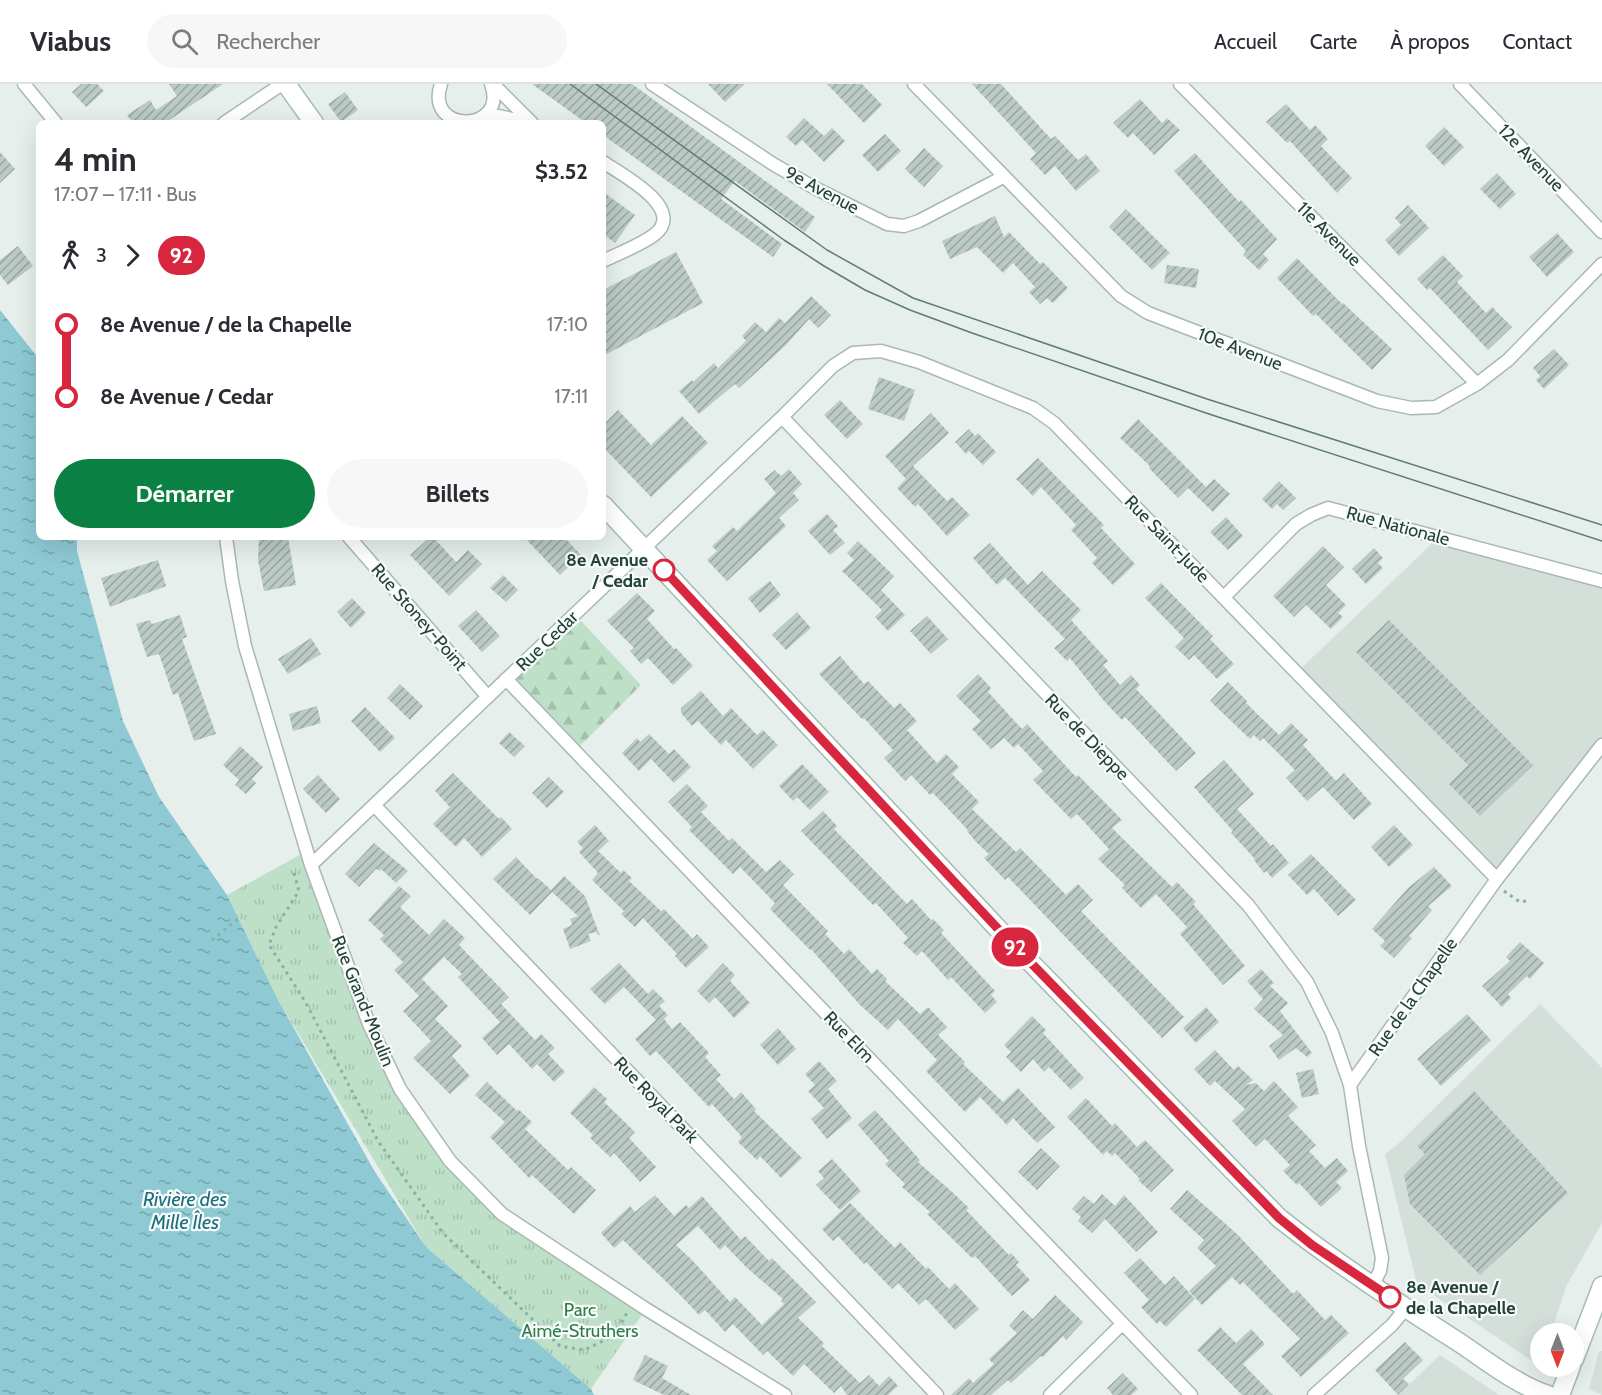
<!DOCTYPE html>
<html lang="fr">
<meta charset="utf-8">
<style>
body{margin:0;font-family:Cabin,sans-serif;background:#f7f7f7;color:#2b2b33;height:100vh;display:flex;flex-direction:column;font-size:22px;white-space:nowrap}
*{box-sizing:border-box;margin:0}
p{font-size:20px;color:#7c7c81}
.icon{flex:none;width:33px;height:33px;fill:none;stroke:currentColor;stroke-width:2;stroke-linecap:round;stroke-linejoin:round}
.map{position:relative;flex:1;overflow:hidden}
.side{position:absolute;left:36px;top:36px;width:570px;height:420px;display:flex;flex-direction:column;background:#fff;border-radius:9px;box-shadow:0 6px 24px #0002}
.side>*{flex:none}
.badge{padding:0 12px;border-radius:20px;font-size:21px;line-height:39px}
.needle{width:39px;rotate:180deg}
.buttons{position:absolute;left:1530px;top:1239px;display:grid;gap:12px}
.buttons a{display:grid;place-items:center;width:54px;height:54px;border-radius:50%;background:#fff;box-shadow:0 6px 24px #0002;font-size:30px}
.map>.badge{position:absolute;translate:-50% -50%;box-shadow:0 0 0 3px #fff}
.legs{display:flex;align-items:center;gap:9px;height:66px;padding:0 18px;font-size:20px}
.legs p{margin-inline-start:auto}
.overview{display:flex;align-items:center;justify-content:space-between;height:102px;padding:0 18px}
h1{font-size:33px;font-weight:700;line-height:45px}
.primary-button{display:flex;gap:12px;margin-top:auto;padding:12px 18px}
.primary-button a{flex:1;height:69px;border-radius:36px;background:#0b8043;color:#fff;font-size:24px;font-weight:700;line-height:69px;text-align:center}
.primary-button a+a{background:#f7f7f7;color:#2b2b33}
ul{padding:0 18px;list-style:none}
li{display:flex;align-items:center;gap:21px;height:72px;font-size:22px}
li i{display:grid;place-items:center;width:9px;height:100%;margin:0 8px;background:currentColor}
li i::after{content:'';width:15px;height:15px;margin:-8px;border:4px solid;border-radius:50%;background:#fff}
li p{margin-inline-start:auto}
li:first-child i{background:linear-gradient(#0000 50%,currentColor 0)}
li:last-child i{background:linear-gradient(currentColor 50%,#0000 0)}
header{display:flex;align-items:center;gap:36px;box-sizing:border-box;height:84px;padding:0 30px;background:#fff;border-bottom:2px solid #e1e1e2}
header strong{font-size:28px}
nav{display:flex;gap:33px;margin-inline-start:auto;font-size:21px}
.search{width:420px;height:54px;background:#f7f7f7;display:flex;align-items:center;gap:15px;box-sizing:border-box;padding:0 21px;border-radius:33px;color:#7c7c81;font-size:22px}
.map>svg:first-child{display:block}
.built{fill:#d4dfda}
.forest{fill:url(#forest-firs)}
.park{fill:url(#park-tufts)}
.water{fill:url(#water-ripples)}
.building{fill:url(#building-hatch);fill-rule:evenodd}
.lines{fill:none;stroke-linecap:round;stroke-linejoin:round}
.street-casing{stroke:#a8b8b2;stroke-width:15}
.secondary-casing{stroke:#a4bbb3;stroke-width:21}
.path{stroke:#86b3a5;stroke-width:3;stroke-dasharray:3 4.5;stroke-linecap:butt}
.street{stroke:#fff;stroke-width:12}
.secondary{stroke:#fff;stroke-width:18}
.tram{stroke:#5f7d75;stroke-width:1.5}
.line-1-casing{stroke:#fff;stroke-width:14}
.line-1{stroke:#d7263d;stroke-width:9}
.stop-1-dot{fill:#fff;stroke:#d7263d;stroke-width:3}
.labels{text-anchor:middle;stroke-width:4.5;stroke-linejoin:round;paint-order:stroke}
.street-label{font-size:18px;fill:#24423a;stroke:#f7fbf9}
.stop-label{font-size:18px;font-weight:bold;fill:#24423a;stroke:#f7fbf9;text-anchor:end}
.park-label{font-size:18px;fill:#2d7a4b;stroke:#f7fbf9}
.water-label{font-size:20px;font-style:italic;fill:#1c6f80;stroke:#f7fbf9}
</style>
<header>
<strong>Viabus</strong>
<div class="search"><svg class="icon" aria-label="search" viewBox="0 0 24 24"><circle cx="10" cy="10" r="6"/><path d="M15 15l6 6"/></svg>Rechercher</div>
<nav><a>Accueil</a><a>Carte</a><a>À propos</a><a>Contact</a></nav>
</header>
<div class="map">
<svg width="1602" height="1311" viewBox="0 0 1602 1311">
<defs>
<pattern id="forest-firs" width="22" height="20" patternUnits="userSpaceOnUse" patternTransform="scale(1.5)"><rect width="22" height="20" fill="#bfe0c8"/><path d="M5 1l3.5 6h-7zM16 11l3.5 6h-7z" fill="#a4c1ad"/></pattern>
<pattern id="park-tufts" width="24" height="20" patternUnits="userSpaceOnUse" patternTransform="scale(1.5)"><rect width="24" height="20" fill="#bfe0c8"/><path d="M3 7l-1-3M5 7V3M7 7l1-3M15 17l-1-3M17 17v-4M19 17l1-3" fill="none" stroke="#a4c1ad"/></pattern>
<pattern id="water-ripples" width="26" height="14" patternUnits="userSpaceOnUse" patternTransform="scale(1.5)"><rect width="26" height="14" fill="#8ec9d4"/><path d="M2 4q2-2 4 0t4 0M15 11q2-2 4 0t4 0" fill="none" stroke="#74a5ad"/></pattern>
<pattern id="building-hatch" width="6" height="6" patternUnits="userSpaceOnUse" patternTransform="scale(1.5)"><rect width="6" height="6" fill="#bbcac4"/><path d="M-1 1l2-2M0 6l6-6M5 7l2-2" fill="none" stroke="#98a6a0"/></pattern>
</defs>
<rect width="100%" height="100%" fill="#e6efeb"/>
<path class="built" d="M1439,453L1602,497V661L1497,795L1296,589Z
M1540,920L1602,984V1139L1566,1203L1551,1249L1540,1250V1282L1417,1200L1385,1070L1398,1060Z
M1599,1267H1602V1311L1589,1305Z
M1440,1271L1499,1311H1398Z"/>
<path class="forest" d="M581,537L641,601L578,664L513,596Z"/>
<path class="park" d="M307,767L400,1005L455,1082L502,1130L646,1225L591,1305L426,1163L278,916L227,811Z"/>
<path class="water" d="M0,226L39,275V453H77V467L123,637L159,713L227,811L278,916L375,1088L426,1163L591,1305L594,1311H0Z"/>
<path class="building" d="M81,0H97L104,7L86,23L72,8Z
M169,0H223L165,39H133L127,31L150,16L156,26L177,12Z
M532,0H632L815,133L805,148L735,97L721,115L782,160L773,173L603,51V39H586Z
M708,0H745L725,18Z
M827,0H862L882,21L864,39Z
M972,0H1001L1051,55L1055,52L1078,76L1086,70L1100,87L1076,107L1055,82L1045,91L1030,75L1036,69Z
M345,8L358,26L341,38L328,20Z
M1140,15L1162,39L1167,34L1180,46L1154,71L1133,49L1128,54L1113,39Z
M1286,20L1310,46L1315,41L1328,55L1321,62L1352,94L1337,109L1290,57L1287,59L1266,38Z
M804,34L824,52L832,44L845,57L824,78L802,56L796,62L786,53Z
M1444,43L1464,63L1444,82L1425,62Z
M885,50L901,67L878,88L862,71Z
M924,64L943,82L924,103L905,85Z
M0,68L15,85L0,99Z
M1195,69L1239,118L1241,116L1277,155L1263,170L1269,176L1259,186L1243,171L1246,167L1174,87Z
M1497,89L1516,110L1500,125L1480,105Z
M603,108L635,131L615,159L603,150Z
M1408,121L1429,144L1399,172L1385,156L1401,141L1395,134Z
M1126,125L1170,169L1152,186L1109,143Z
M995,132L1004,153L1009,148L1040,180L1043,178L1068,204L1053,219L1047,214L1040,220L1029,208L1035,203L1013,179L1003,189L977,163L950,175L942,157Z
M1557,149L1574,168L1547,193L1529,173Z
M18,162L33,182L8,201L0,191V176Z
M676,168L703,219L603,272V206Z
M1443,171L1463,192L1457,198L1486,229L1492,223L1512,243L1488,266L1430,204L1427,206L1417,195Z
M1297,174L1342,220L1343,219L1392,265L1372,286L1316,230L1313,232L1277,194Z
M1167,181L1199,185L1196,204L1164,199Z
M811,212L831,231L818,244L809,235L786,261L739,304L735,300L699,330L679,307L692,296L693,298L714,279L718,284L746,257L742,252L755,238L766,248L779,234L785,239Z
M1554,265L1569,281L1544,305L1536,296L1540,292L1533,284Z
M879,293L915,306L904,337L868,325Z
M840,316L863,340L847,355L824,331Z
M618,326L651,361L682,332L708,359L651,413L603,363V341Z
M931,329L949,349L913,382L947,417L952,413L970,431L947,452L918,420L915,423L897,404L906,395L885,372Z
M1138,335L1206,403L1214,395L1230,410L1213,428L1188,404L1178,414L1149,384L1150,382L1120,354Z
M969,345L975,352L978,349L996,368L983,381L969,367L966,370L955,358Z
M1038,374L1104,441L1101,444L1135,480L1113,501L1092,479L1097,474L1071,446L1076,441L1041,403L1033,412L1016,395Z
M789,385L802,400L793,409L799,416L779,434L786,442L727,497L707,476L717,467L712,462L733,443L737,447L776,409L764,395L775,386L781,392Z
M1279,397L1296,414L1283,426L1277,420L1272,425L1262,415Z
M827,430L838,442L833,446L845,459L830,471L808,447Z
M1226,433L1243,452L1228,466L1210,448Z
M259,453H288L296,501L264,507L258,476Z
M430,453H433L456,478L468,466L482,480L449,512L410,471Z
M524,453H564L581,471L560,491Z
M858,457L894,492L881,506L905,531L888,547L875,533L882,526L842,487L854,476L847,469Z
M990,459L1028,501L1042,487L1081,526L1071,536L1108,577L1103,581L1120,601L1131,591L1140,601L1136,605L1196,669L1176,687L1125,633L1122,636L1104,617L1070,574L1067,577L1054,564L1065,555L1005,494L997,501L973,474Z
M1323,462L1344,483L1326,501L1346,521L1338,529L1343,533L1331,545L1306,521L1294,533L1273,512Z
M1374,464L1383,474L1378,479L1383,484L1366,500L1352,485Z
M158,476L166,502L110,523L101,494Z
M503,491L518,506L506,518L490,504Z
M770,497L781,511L760,529L748,514Z
M1161,499L1213,552L1210,555L1234,580L1217,595L1194,571L1189,576L1175,563L1184,554L1145,514Z
M637,509L655,527L647,535L674,565L676,564L693,582L673,601L648,574L641,580L630,567L634,564L607,537Z
M352,514L366,529L351,544L337,528Z
M476,526L500,552L482,568L458,542Z
M797,528L811,544L786,566L772,551Z
M180,531L187,553L182,555L216,650L194,657L178,609L173,611L159,570L147,573L136,540L150,536L152,540Z
M927,532L948,555L931,570L910,547Z
M1389,536L1533,681L1480,732L1449,700L1468,681L1356,568Z
M311,554L321,570L288,590L278,575Z
M840,572L864,600L868,597L894,624L900,619L917,637L907,646L937,679L946,670L959,683L952,690L979,718L972,725L1016,768L1020,764L1066,811L1078,800L1093,816L1081,827L1184,933L1162,954L1008,793L1005,796L984,774L989,770L976,758L967,747L968,746L933,709L930,711L911,691L905,697L884,674L893,666L864,634L862,635L819,590Z
M978,590L991,604L988,608L1022,645L1027,640L1076,693L1078,691L1122,736L1112,744L1172,803L1177,798L1196,818L1193,820L1245,882L1223,901L1180,850L1187,843L1156,810L1141,824L1122,804L1125,801L1098,775L1109,765L1077,730L1071,735L1033,696L1043,687L1018,660L1014,664L1004,654L991,665L972,645L981,637L956,612Z
M1228,598L1247,617L1246,619L1279,651L1291,639L1308,656L1303,661L1336,697L1344,689L1372,720L1354,736L1323,703L1307,717L1286,694L1295,686L1263,654L1260,657L1254,651L1250,655L1210,617Z
M400,600L423,622L410,636L387,614Z
M701,607L723,632L731,624L757,651L763,646L778,661L753,685L726,656L721,661L698,637L692,642L681,629V624Z
M317,622L321,639L293,647L289,630Z
M365,623L395,654L380,668L351,637Z
M509,648L525,662L514,673L499,659Z
M649,650L669,670L674,665L691,683L674,699L651,675L639,687L622,669L637,654L640,658Z
M240,662L263,683L252,695L256,699L246,710L235,701L239,696L223,681Z
M1224,676L1254,710L1237,725L1271,762L1273,760L1289,779L1272,794L1266,787L1264,789L1254,776L1255,775L1231,749L1233,747L1194,703Z
M802,680L829,708L810,726L797,713L793,717L779,702Z
M453,689L499,735L501,733L512,745L482,773L464,754L456,763L433,740L450,723L435,707Z
M318,691L340,715L326,729L303,705Z
M549,693L564,708L547,724L532,709Z
M687,700L708,722L701,728L729,757L732,754L766,788L780,776L794,790L783,801L828,847L825,850L844,870L849,865L872,890L877,885L887,895L885,897L920,930L928,923L947,943L938,951L965,978L963,980L1003,1018L1018,1004L1055,1043L1037,1059L1013,1034L1007,1041L980,1013L965,1028L926,987L937,976L898,935L888,946L860,921L811,865L810,866L770,825L775,819L740,783L733,790L689,746L692,743L668,718Z
M823,727L837,742L834,745L907,820L912,815L931,836L933,835L944,846L941,849L995,907L991,911L997,918L985,929L951,893L948,896L922,867L917,872L903,859L908,854L876,819L873,821L801,747Z
M595,741L609,757L598,767L621,789L623,786L632,794L629,797L661,827L664,825L693,855L697,850L709,863L686,884L675,872L677,870L643,834L635,843L621,830L624,827L592,796L598,789L579,768L583,764L577,758Z
M1394,741L1413,761L1389,783L1371,763Z
M374,759L408,787L396,799L381,785L380,787L376,785L359,803L345,790Z
M1311,770L1356,816L1338,832L1314,805L1307,811L1288,791Z
M516,773L537,795L538,794L551,806L564,792L585,812L600,852L596,848L588,850L591,857L570,865L563,845L572,841L570,835L578,832L552,808L530,831L493,795Z
M1434,783L1452,802L1428,822L1432,826L1409,852L1412,854L1394,874L1380,862L1385,857L1372,845L1408,804Z
M399,802L411,812L400,823L429,851L444,835L465,854L459,861L509,913L501,920L535,956L541,950L555,964L548,970L565,988L554,998L537,980L532,985L509,960L497,971L482,954L500,938L458,893L462,890L444,873L422,895L448,922L435,935L462,962L452,972L470,992L450,1010L413,974L431,957L403,927L419,912L394,886L403,878L380,855L384,851L368,836Z
M1520,858L1544,879L1530,895L1527,892L1508,910L1511,914L1502,923L1482,902L1510,877L1506,873Z
M619,879L648,910L653,905L665,917L659,922L668,931L664,935L672,945L680,938L709,969L705,973L721,991L716,995L734,1015L741,1008L756,1025L754,1027L802,1074L781,1094L760,1072L757,1076L738,1058L742,1053L712,1020L709,1023L656,967L650,972L635,955L656,936L624,903L605,920L590,905Z
M723,879L735,891L730,897L750,919L734,934L715,913L709,919L697,907Z
M1261,885L1274,899L1270,902L1288,919L1280,927L1312,969L1307,973L1296,964L1279,976L1269,962L1283,951L1254,925L1263,915L1247,897Z
M1206,923L1219,938L1196,959L1183,944Z
M1467,930L1491,956L1441,1002L1417,975Z
M1032,932L1046,946L1043,949L1084,994L1071,1006L1049,983L1044,988L1033,975L1021,988L1006,973L1011,968L1004,961Z
M778,944L796,965L778,981L760,961Z
M1215,966L1234,986L1238,982L1253,996L1246,1001L1256,999L1264,1007L1274,997L1298,1023L1288,1032L1316,1061L1309,1067L1325,1084L1337,1074L1348,1087L1336,1098L1342,1104L1321,1123L1299,1099L1297,1101L1283,1087L1290,1081L1265,1055L1256,1063L1232,1037L1245,1025L1215,997L1210,1002L1194,985Z
M819,977L837,997L828,1005L852,1034L827,1055L811,1035L824,1024L808,1007L815,1001L805,990Z
M1313,985L1319,1010L1302,1014L1296,989Z
M487,998L517,1027L518,1025L532,1038L525,1045L568,1086L571,1083L596,1106L574,1130L532,1091L529,1094L490,1053L505,1038L475,1011Z
M594,1003L607,1015L604,1018L635,1048L629,1054L656,1083L640,1098L614,1069L610,1073L590,1054L593,1051L570,1029Z
M1474,1007L1568,1109L1480,1191L1410,1120L1404,1091L1425,1070L1417,1062Z
M1086,1014L1112,1042L1115,1039L1137,1063L1145,1056L1174,1086L1151,1108L1138,1096L1140,1095L1115,1069L1112,1072L1107,1067L1103,1071L1067,1033Z
M875,1026L920,1076L918,1078L951,1107L969,1124L966,1126L1009,1171L1011,1169L1019,1178L1016,1181L1030,1196L1012,1212L975,1172L972,1174L927,1130L930,1128L902,1103L905,1100L885,1080L889,1077L858,1041Z
M1041,1064L1060,1082L1037,1106L1018,1088Z
M832,1075L861,1107L840,1126L816,1101L824,1094L818,1087Z
M1187,1106L1238,1151L1293,1210L1297,1206L1325,1236L1331,1231L1349,1249L1301,1293L1281,1272L1300,1255L1243,1198L1240,1201L1232,1193L1202,1221L1189,1207L1216,1182L1197,1164L1204,1156L1170,1125Z
M1102,1110L1115,1122L1124,1111L1158,1148L1136,1168L1105,1135L1092,1149L1078,1137L1081,1133L1072,1125L1084,1112L1094,1120Z
M655,1111L674,1132L686,1121L689,1124L702,1112L741,1156L745,1152L769,1177L772,1174L816,1218L798,1234L824,1259L822,1262L860,1299L869,1291L879,1302L889,1292L898,1302L888,1311H847L841,1302L834,1309L804,1280L793,1292L767,1267L763,1271L733,1240L725,1248L705,1226L699,1231L683,1214L623,1156L614,1164L601,1149L630,1122L635,1128ZM698,1142L720,1166L725,1161L746,1183L783,1215L781,1217L784,1220L762,1241L735,1213L730,1218L693,1177L676,1161Z
M850,1119L895,1164L900,1158L926,1185L928,1183L949,1205L955,1199L979,1225L955,1246L926,1215L919,1221L898,1199L892,1205L866,1178L864,1180L838,1152L833,1157L822,1145Z
M1140,1174L1165,1201L1174,1192L1195,1215L1166,1243L1160,1237L1157,1240L1141,1223L1149,1216L1124,1189Z
M1055,1211L1083,1238L1066,1256L1063,1252L1043,1273L1041,1272L1011,1299L1008,1296L991,1311H951L969,1294L973,1299L994,1280L989,1275L1017,1249L1009,1242L1023,1226L1033,1235Z
M1220,1243L1236,1259L1251,1245L1265,1260L1243,1280L1273,1311H1242L1197,1266Z
M1405,1258L1423,1276L1403,1295L1409,1300L1398,1311L1375,1286Z
M645,1271L668,1282L662,1294L691,1311H664L633,1296Z
M1123,1289L1138,1305L1131,1311H1113L1107,1304Z"/>
<g class="lines">
<g class="street-casing">
<path id="street" d="M24,0L56,39
M441,0C424,51 509,49 491,0
M493,0L532,39
M652,0L773,80L813,103L887,140L904,142L919,137L1003,93
M914,0L1121,212L1148,229L1377,317L1411,324L1436,323L1477,300L1508,276L1602,180
M1180,0L1477,300
M1460,0L1602,148
M480,35L498,32L532,39
M224,39L282,0
M603,78C621,90 688,125 654,151C639,162 619,169 603,177
M782,333L1248,821L1307,898L1332,949L1350,1001L1359,1062L1382,1174L1380,1187L1372,1202
M226,453L232,497L245,562L311,781L369,940L400,1005L450,1077L502,1130L646,1225L785,1311
M349,453L488,613
M1224,513L1296,440L1311,431L1328,424L1602,497
M506,595L1191,1311
M374,721L937,1311
M311,781L782,333L833,282L853,269L881,267L919,278L1033,324L1054,339L1497,795
M1350,1001L1497,795L1602,661
M1050,1311L1122,1240
M1314,1311L1392,1241L1406,1224"/>
</g>
<g class="secondary-casing">
<path id="secondary" d="M286,0L314,39
M603,421L1000,847L1279,1134C1336,1179 1396,1218 1457,1257C1486,1276 1515,1300 1548,1311
M1574,1275L1602,1202
M1560,1311L1571,1282"/>
</g>
<path class="path" d="M294,789L299,807L276,843L269,861L306,919L378,1057L443,1149L560,1262L584,1266L611,1253L627,1229
M1504,807L1520,818L1526,817
M212,856L238,835"/>
<use href="#street" class="street"/>
<use href="#secondary" class="secondary"/>
<path class="tram" d="M570,0L784,156L824,182L865,206L910,226L972,249L1209,330L1602,457
M596,0L827,166L913,214L1207,315L1602,441"/>
</g>
<g class="lines">
<g class="line-1-casing">
<path id="line-1" d="M664,486L1000,847L1279,1134L1312,1161L1390,1213"/>
</g>
<use href="#line-1" class="line-1"/>
</g>
<g class="stop-1-dot">
<circle cx="664" cy="486" r="10"/>
<circle cx="1390" cy="1213" r="10"/>
</g>
<g class="labels">
<g class="street-label">
<text transform="translate(1531 74) rotate(46)" y="6">12e Avenue</text>
<text transform="translate(822 106) rotate(28)" y="6">9e Avenue</text>
<text transform="translate(1329 150) rotate(45)" y="6">11e Avenue</text>
<text transform="translate(1240 265) rotate(21)" y="6">10e Avenue</text>
<text transform="translate(1398 442) rotate(15)" y="6">Rue Nationale</text>
<text transform="translate(1167 455) rotate(46)" y="6">Rue Saint-Jude</text>
<text transform="translate(419 533) rotate(49)" y="6">Rue Stoney-Point</text>
<text transform="translate(547 557) rotate(-44)" y="6">Rue Cedar</text>
<text transform="translate(1087 653) rotate(46)" y="6">Rue de Dieppe</text>
<text transform="translate(1413 913) rotate(-55)" y="6">Rue de la Chapelle</text>
<text transform="translate(363 917) rotate(68)" y="6">Rue Grand-Moulin</text>
<text transform="translate(849 953) rotate(46)" y="6">Rue Elm</text>
<text transform="translate(656 1016) rotate(46)" y="6">Rue Royal Park</text>
</g>
<g class="stop-label">
<text x="648" y="482">8e Avenue<tspan x="648" dy="21">/ Cedar</tspan></text>
<text x="1406" y="1209" text-anchor="start">8e Avenue /<tspan x="1406" dy="21">de la Chapelle</tspan></text>
</g>
<g class="park-label">
<text x="580" y="1232">Parc<tspan x="580" dy="21">Aimé-Struthers</tspan></text>
</g>
<g class="water-label">
<text x="185" y="1122">Rivière des<tspan x="185" dy="23">Mille Îles</tspan></text>
</g>
</g>
</svg>
<div class="buttons">
<a><svg class="needle" viewBox="-14 -14 28 28"><path d="M0-13l5 13h-10z" fill="#e53935"/><path d="M0 13l5-13h-10z" fill="#7c7c81"/></svg></a>
</div>
<b class="badge" style="left:1015px;top:863px;background:#d7263d;color:#fff">92</b>
<section class="side">
<div class="overview"><div><h1>4 min</h1><p>17:07 – 17:11 · Bus</p></div><b>$3.52</b></div>
<div class="legs"><svg class="icon" aria-label="walk" viewBox="0 0 24 24"><circle cx="13" cy="4" r="2"/><path d="M13 8l-2 6 4 7M11 14l-3 7M7 12l3-4h3l4 4"/></svg>3<svg class="icon" aria-label="forward" viewBox="0 0 24 24"><path d="M9 5l7 7-7 7"/></svg><b class="badge" style="background:#d7263d;color:#fff">92</b></div>
<ul>
<li><i style="color:#d7263d"></i><b>8e Avenue / de la Chapelle</b><p>17:10</p></li>
<li><i style="color:#d7263d"></i><b>8e Avenue / Cedar</b><p>17:11</p></li>
</ul>
<div class="primary-button"><a>Démarrer</a><a>Billets</a></div>
</section>
</div>
